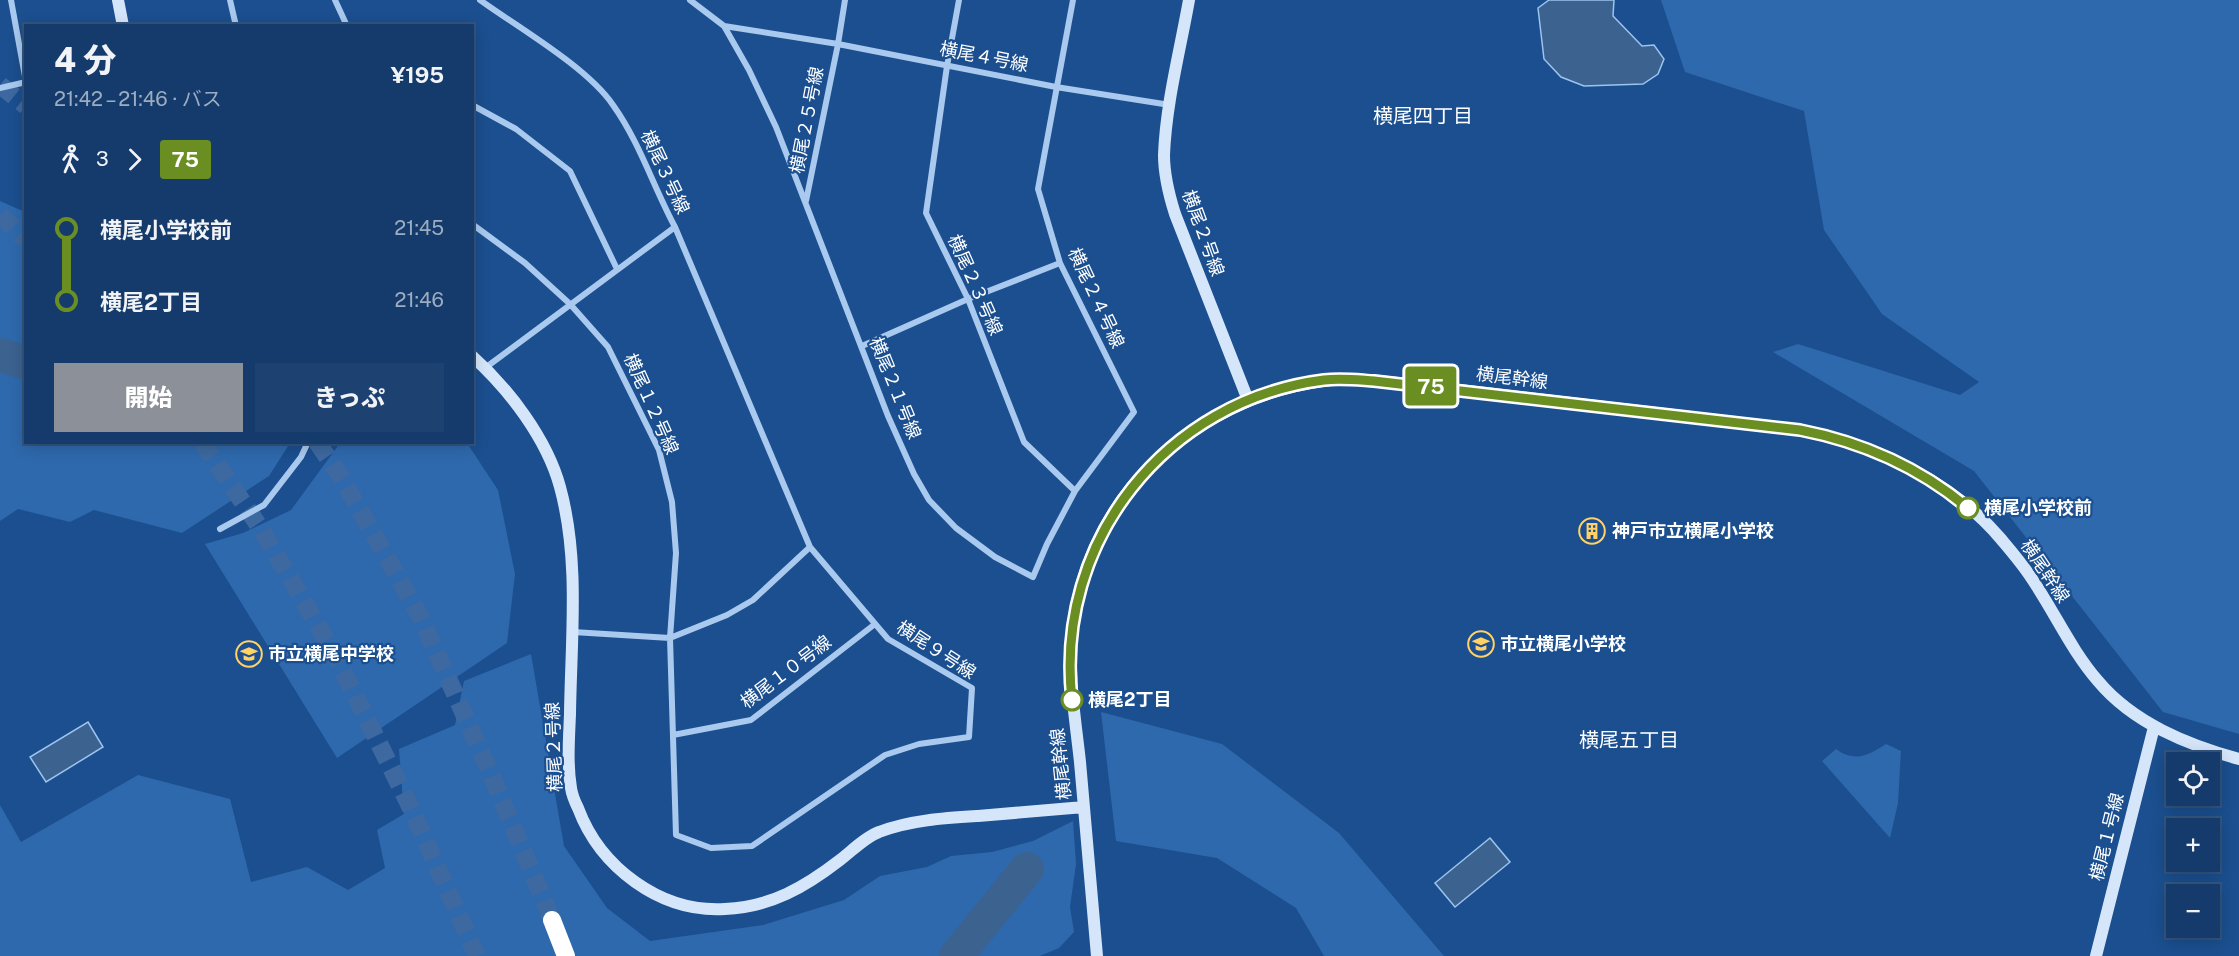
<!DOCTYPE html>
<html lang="ja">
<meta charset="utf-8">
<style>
body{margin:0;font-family:"Public Sans","Noto Sans JP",sans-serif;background:#1d4271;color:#f1f3f6;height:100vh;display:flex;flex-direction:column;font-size:22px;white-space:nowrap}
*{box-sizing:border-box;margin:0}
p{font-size:20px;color:#9dadc1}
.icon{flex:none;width:33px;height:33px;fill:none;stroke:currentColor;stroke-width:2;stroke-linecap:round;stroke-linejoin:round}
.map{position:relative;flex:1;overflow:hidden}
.details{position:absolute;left:24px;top:24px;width:450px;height:420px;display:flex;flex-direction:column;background:#143b6b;border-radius:0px;box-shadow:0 3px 15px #0003,0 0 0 2px #33557e}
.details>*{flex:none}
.badge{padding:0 12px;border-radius:4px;font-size:21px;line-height:39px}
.fabs{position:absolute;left:2166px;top:752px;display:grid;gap:12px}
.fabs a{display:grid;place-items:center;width:54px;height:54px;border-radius:0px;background:#143b6b;box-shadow:0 3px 15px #0003,0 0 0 2px #33557e;font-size:30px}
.map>.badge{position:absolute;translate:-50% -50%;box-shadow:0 0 0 3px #fff}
.legs{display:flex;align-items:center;gap:9px;height:66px;padding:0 30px;font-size:20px}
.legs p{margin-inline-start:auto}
.summary{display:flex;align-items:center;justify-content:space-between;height:102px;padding:0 30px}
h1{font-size:33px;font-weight:800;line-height:45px}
.primary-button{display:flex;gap:12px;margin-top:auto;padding:12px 30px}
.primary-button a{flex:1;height:69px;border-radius:0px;background:#8c9099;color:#fff;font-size:24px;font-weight:800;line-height:69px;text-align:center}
.primary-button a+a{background:#1d4271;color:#f1f3f6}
ul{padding:0 30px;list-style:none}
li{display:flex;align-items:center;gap:21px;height:72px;font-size:22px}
li i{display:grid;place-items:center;width:9px;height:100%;margin:0 8px;background:currentColor}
li i::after{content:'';width:15px;height:15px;margin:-8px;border:4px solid;border-radius:50%;background:#143b6b}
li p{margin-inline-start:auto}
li:first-child i{background:linear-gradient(#0000 50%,currentColor 0)}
li:last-child i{background:linear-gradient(currentColor 50%,#0000 0)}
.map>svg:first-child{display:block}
.green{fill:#2e69ad}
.water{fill:#3c6290;stroke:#9cc4f0;stroke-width:1.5}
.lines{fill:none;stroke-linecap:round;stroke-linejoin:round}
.river{stroke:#3c6290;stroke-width:34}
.highway-tunnel{stroke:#3d69a0;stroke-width:18;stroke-dasharray:18 9;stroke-linecap:butt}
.street{stroke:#a9c9ee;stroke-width:6}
.secondary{stroke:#d6e6fa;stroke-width:12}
.highway{stroke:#fff;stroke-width:18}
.line-1-casing{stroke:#fff;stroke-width:14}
.line-1{stroke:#6b8e23;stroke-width:9}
.stop-1-dot{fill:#fff;stroke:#6b8e23;stroke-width:3}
.labels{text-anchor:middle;stroke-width:4.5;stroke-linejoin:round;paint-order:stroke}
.street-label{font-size:18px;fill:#fff;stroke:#1b4f8f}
.stop-label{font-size:18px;font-weight:bold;fill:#fff;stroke:#1b4f8f;text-anchor:start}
.poi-label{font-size:18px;font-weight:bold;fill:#fff;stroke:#1b4f8f;text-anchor:start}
.neighbourhood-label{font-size:20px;fill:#fff;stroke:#1b4f8f}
</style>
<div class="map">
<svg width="2239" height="956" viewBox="0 0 2239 956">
<rect width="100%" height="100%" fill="#1b4f8f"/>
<path class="green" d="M1661,0H2239V734L2163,712L1974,471L1773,352L1798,344L1960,395L1979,382L1882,314L1824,230L1804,111L1685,72Z
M0,201L25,212L26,442L290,443L269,476L182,533L94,510L70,522L18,509L0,521Z
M340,443H467L498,490L515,574L507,643L337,758L205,544L243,533L291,510Z
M531,654L564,846L607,908L650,941L763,925L844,900L880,876L927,867L951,856L992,852L1033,841L1073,821L1076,864L1070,907L1074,932L1059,948L1040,956H0V805L21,842L138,775L230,799L251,882L307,867L348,890L385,868L377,830L404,814L399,749L455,725L464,681Z
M1101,712L1222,744L1339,833L1444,956H1324L1296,908L1217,858L1116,841Z
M1886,744L1901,751L1898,803L1890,838L1822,761L1836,749C1855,763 1869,755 1886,744Z"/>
<path class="water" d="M1549,0H1614L1613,16L1642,46L1654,45L1664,59L1658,74L1643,84L1584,86L1561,77L1544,59L1538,8Z
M88,722L103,747L46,782L30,757Z
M1490,838L1510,862L1455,907L1435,883Z"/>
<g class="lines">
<path class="river" d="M0,355L26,363
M956,956L1027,869"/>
<path class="highway-tunnel" d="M0,85L26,106
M0,215L26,240
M202,442L261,529L334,653L409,804L477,956
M317,442L341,477L420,616L490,772L552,920"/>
<path class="street" d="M230,0L236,26
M335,0L347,26
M480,0C519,28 587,67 613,105C640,143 653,186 675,227L485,368
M690,0L724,26L749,70L776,127L888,416L914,474L929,500L956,528L995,557L1033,577L1047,544L1075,491L1134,412L1060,263L1038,189L1073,0
M845,0L838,44L1056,87L1170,105
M959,0L947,66L926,213L968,299L1024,442L1075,491
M724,26L838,44L806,201
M0,88L26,82L11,0
M472,105L516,129L570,171L617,269
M472,224L525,263L570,304L608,347L659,450L672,502L676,553L670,638L676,835L711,848L752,846L885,755L919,744L969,737L972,688L888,639L810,547L675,227
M862,346L968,299L1060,263
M220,529L264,505L301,457L308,442
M573,632L670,638L727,615L753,600L810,547
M673,735L751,720L875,624"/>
<path class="secondary" d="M118,0L123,26
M1189,0C1180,51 1166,103 1164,155C1164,175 1169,195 1175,214L1248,400
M472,356C509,389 547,439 560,487C580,560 571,639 570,714C569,739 567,764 571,788C572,795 575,802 578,808C600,867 660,913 725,909C771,907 805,887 840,860C852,851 865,837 879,832C910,820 945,818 978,816C1013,813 1048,810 1084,807
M1097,956C1091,891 1086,826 1080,762C1075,716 1067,672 1073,626C1090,494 1193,400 1322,381C1356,376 1393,383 1426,386L1800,430C1874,445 1951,480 2001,539C2012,552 2025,567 2034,582C2056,615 2072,651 2098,681C2133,723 2188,745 2239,759
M2096,956L2154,727"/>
<path class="highway" d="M552,920L566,956"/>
</g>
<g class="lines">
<g class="line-1-casing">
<path id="line-1" d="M1072,700C1054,541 1166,400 1324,380C1341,378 1358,380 1374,381L1800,430C1862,442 1920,468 1968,508"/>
</g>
<use href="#line-1" class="line-1"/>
</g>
<defs>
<g id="building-ring" transform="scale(1.35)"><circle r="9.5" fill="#1b4f8f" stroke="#ffd166" stroke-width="1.5"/><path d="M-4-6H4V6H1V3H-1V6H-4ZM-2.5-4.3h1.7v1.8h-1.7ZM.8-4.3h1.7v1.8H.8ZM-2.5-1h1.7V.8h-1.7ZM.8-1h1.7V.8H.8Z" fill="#ffd166"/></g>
<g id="school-ring" transform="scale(1.35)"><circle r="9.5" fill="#1b4f8f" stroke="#ffd166" stroke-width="1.5"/><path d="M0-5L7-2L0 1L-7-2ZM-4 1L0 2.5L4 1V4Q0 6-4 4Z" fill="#ffd166"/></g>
</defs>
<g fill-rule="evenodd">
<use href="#building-ring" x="1592" y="531"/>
<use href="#school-ring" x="1481" y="644"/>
<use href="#school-ring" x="249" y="654"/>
</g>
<g class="stop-1-dot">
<circle cx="1968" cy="508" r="10"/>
<circle cx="1072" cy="700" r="10"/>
</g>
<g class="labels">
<g class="street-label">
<text transform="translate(984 57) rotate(11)" y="6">横尾４号線</text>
<text transform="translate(807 120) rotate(-79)" y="6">横尾２５号線</text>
<text transform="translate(665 172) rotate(65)" y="6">横尾３号線</text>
<text transform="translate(1203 233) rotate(70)" y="6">横尾２号線</text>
<text transform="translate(975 285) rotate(66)" y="6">横尾２３号線</text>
<text transform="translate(1096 298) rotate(65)" y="6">横尾２４号線</text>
<text transform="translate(1512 378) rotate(7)" y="6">横尾幹線</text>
<text transform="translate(895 388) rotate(68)" y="6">横尾２１号線</text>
<text transform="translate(651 404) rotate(66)" y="6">横尾１２号線</text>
<text transform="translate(2045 571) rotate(56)" y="6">横尾幹線</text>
<text transform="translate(936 650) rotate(33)" y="6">横尾９号線</text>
<text transform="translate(786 672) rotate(-37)" y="6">横尾１０号線</text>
<text transform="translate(554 747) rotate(-92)" y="6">横尾２号線</text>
<text transform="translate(1061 764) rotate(-96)" y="6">横尾幹線</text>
<text transform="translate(2107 837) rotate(-76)" y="6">横尾１号線</text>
</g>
<g class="stop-label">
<text x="1984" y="514">横尾小学校前</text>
<text x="1088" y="706">横尾2丁目</text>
</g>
<g class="poi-label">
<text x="1612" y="537">神戸市立横尾小学校</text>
<text x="1500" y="650">市立横尾小学校</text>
<text x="268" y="660">市立横尾中学校</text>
</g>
<g class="neighbourhood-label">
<text x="1423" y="123">横尾四丁目</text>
<text x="1629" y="747">横尾五丁目</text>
</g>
</g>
</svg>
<div class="fabs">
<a><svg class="icon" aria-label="locate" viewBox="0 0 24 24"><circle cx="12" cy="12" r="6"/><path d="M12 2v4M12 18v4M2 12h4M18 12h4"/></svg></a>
<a>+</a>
<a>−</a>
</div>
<b class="badge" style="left:1431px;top:386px;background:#6b8e23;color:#fff">75</b>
<section class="details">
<div class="summary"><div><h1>4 分</h1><p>21:42 – 21:46 · バス</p></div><b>¥195</b></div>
<div class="legs"><svg class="icon" aria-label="walk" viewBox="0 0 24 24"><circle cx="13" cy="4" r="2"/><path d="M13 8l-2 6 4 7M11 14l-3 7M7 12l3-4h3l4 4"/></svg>3<svg class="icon" aria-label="forward" viewBox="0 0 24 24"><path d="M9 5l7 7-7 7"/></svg><b class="badge" style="background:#6b8e23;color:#fff">75</b></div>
<ul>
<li><i style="color:#6b8e23"></i><b>横尾小学校前</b><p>21:45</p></li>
<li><i style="color:#6b8e23"></i><b>横尾2丁目</b><p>21:46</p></li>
</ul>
<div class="primary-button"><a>開始</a><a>きっぷ</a></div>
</section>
</div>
